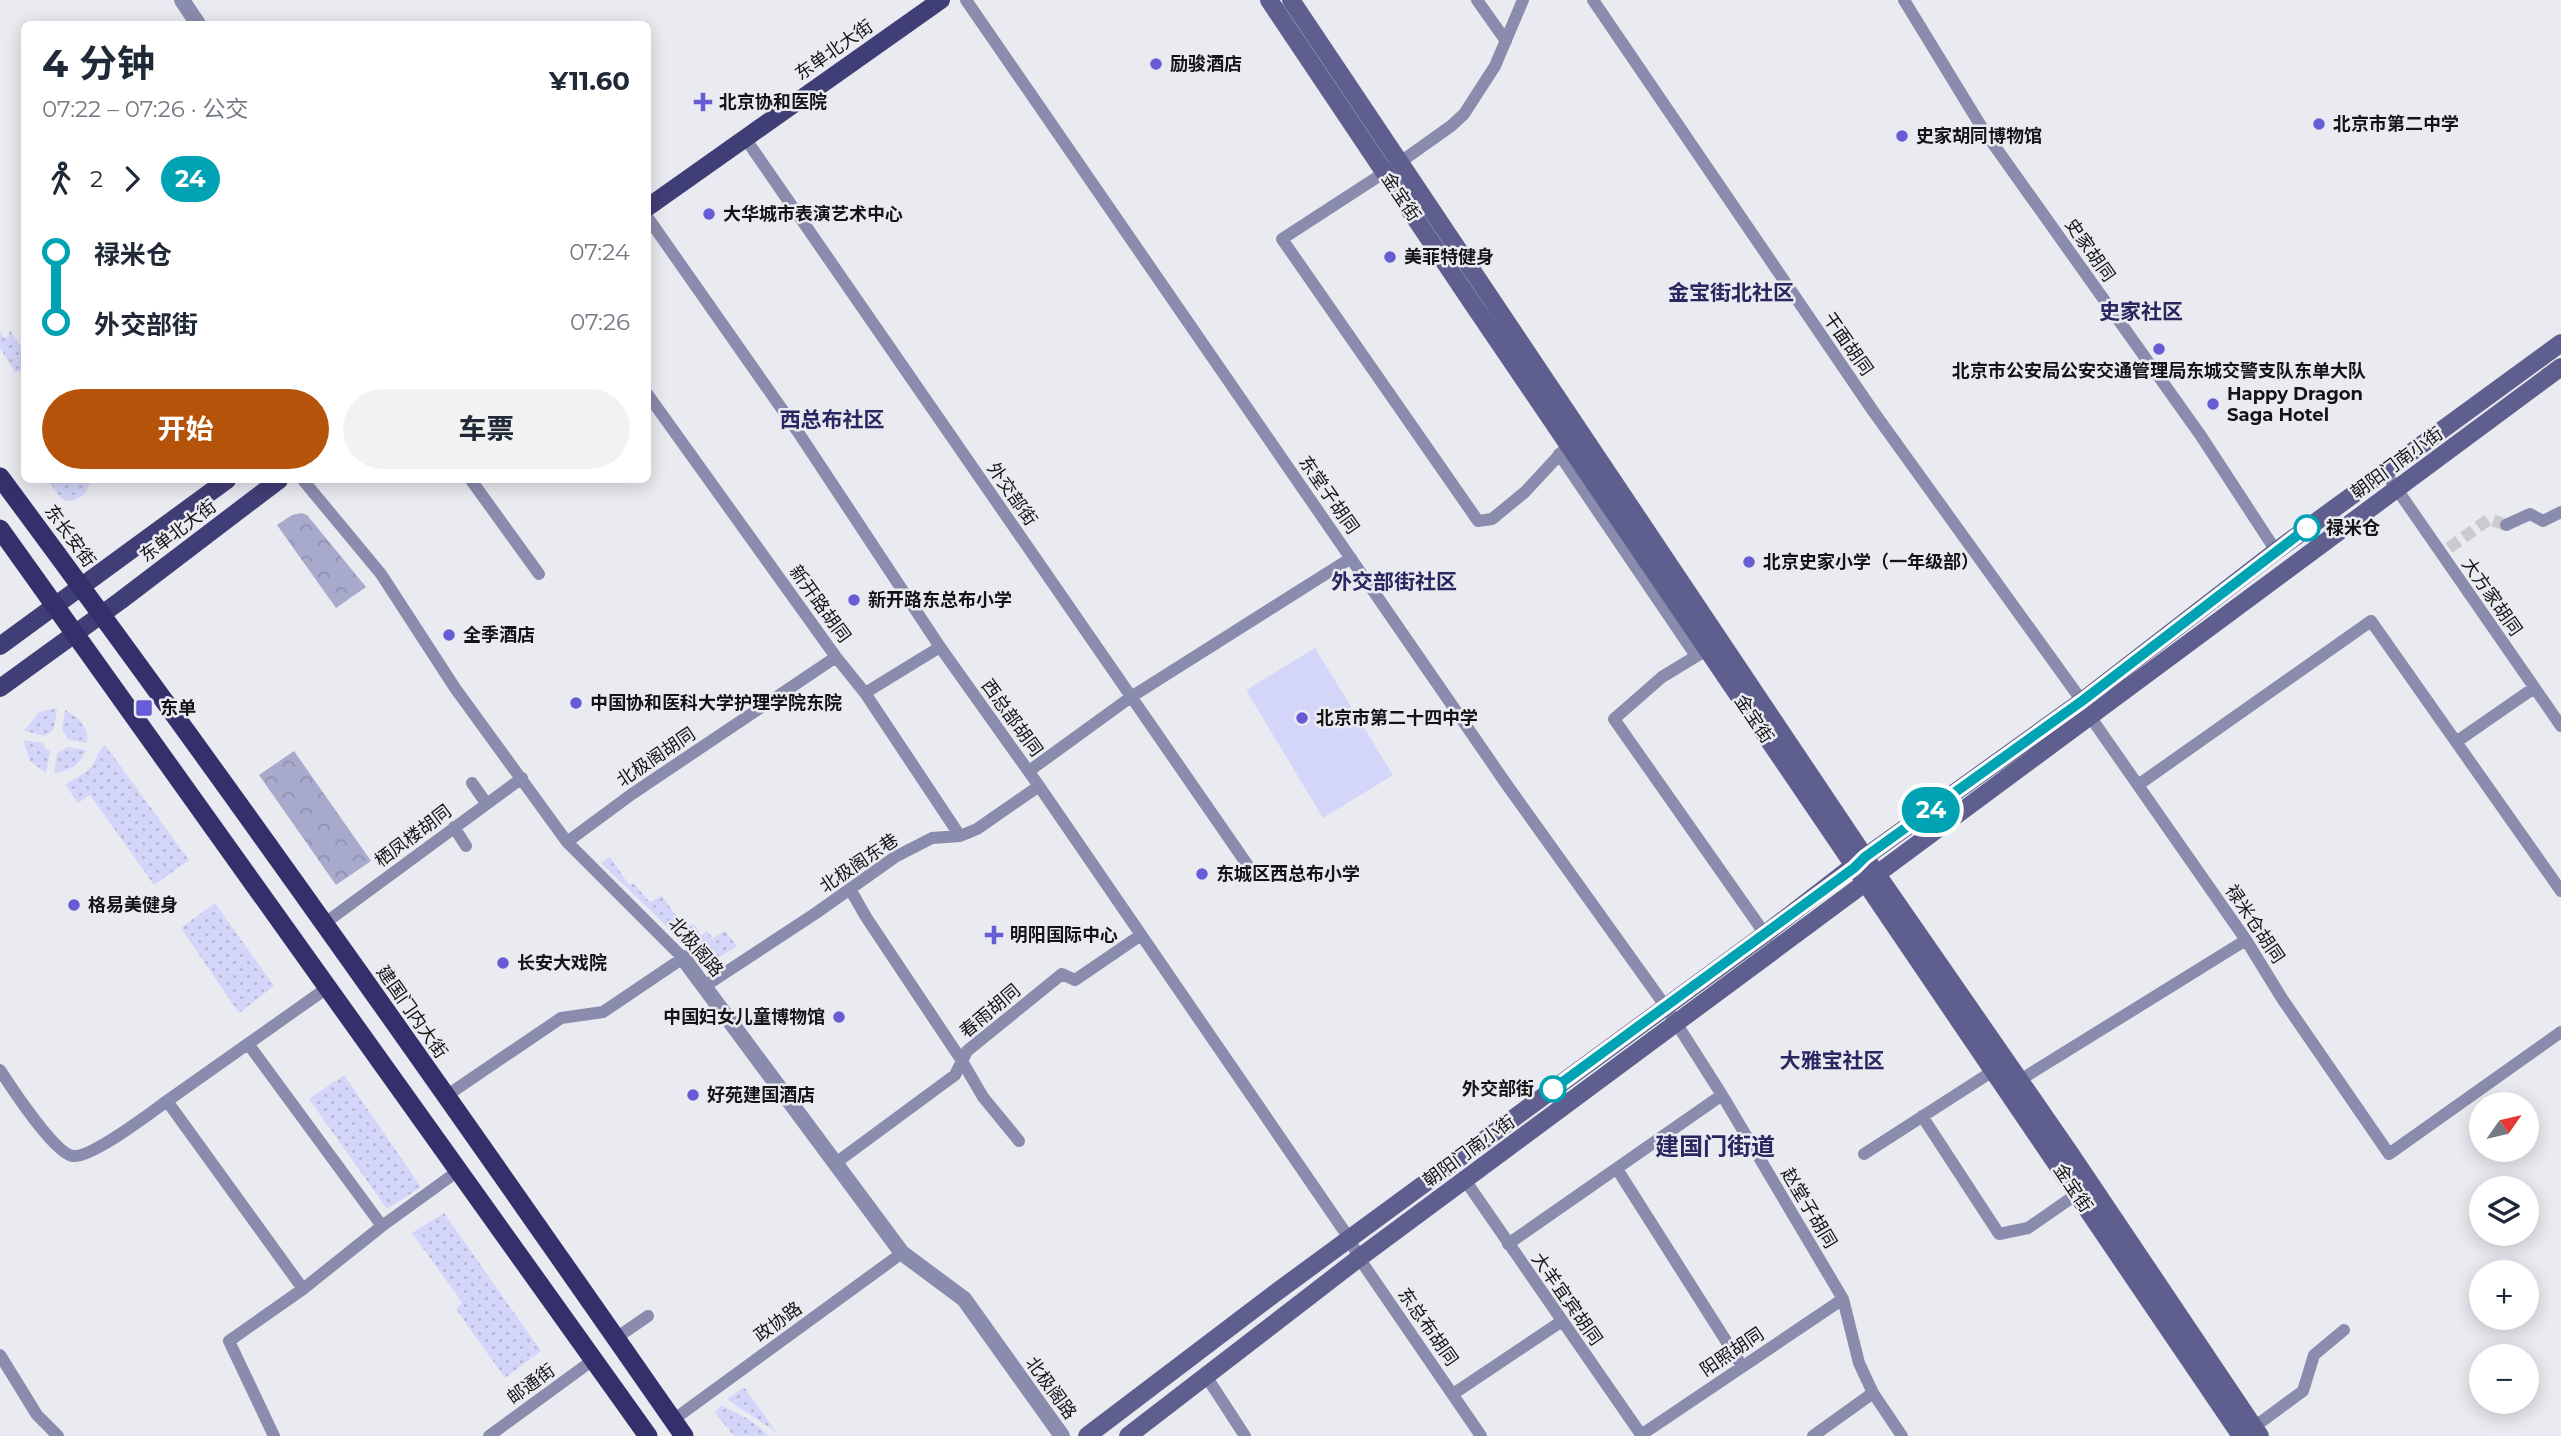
<!DOCTYPE html>
<html lang="zh">
<meta charset="utf-8">
<style>
body{margin:0;font-family:Montserrat,"Noto Sans SC",sans-serif;background:#f2f2f3;color:#1f2937;height:100vh;display:flex;flex-direction:column;font-size:26px;white-space:nowrap}
*{box-sizing:border-box;margin:0}
p{font-size:23px;color:#747a83}
.icon{flex:none;width:38px;height:38px;fill:none;stroke:currentColor;stroke-width:2;stroke-linecap:round;stroke-linejoin:round}
.map{position:relative;flex:1;overflow:hidden}
.side{position:absolute;left:21px;top:21px;width:630px;height:462px;display:flex;flex-direction:column;background:#fff;border-radius:10px;box-shadow:0 4px 18px #0003}
.side>*{flex:none}
.badge{padding:0 14px;border-radius:23px;font-size:24px;line-height:46px}
.needle{width:46px;rotate:56deg}
.fabs{position:absolute;left:2469px;top:1092px;display:grid;gap:14px}
.fabs a{display:grid;place-items:center;width:70px;height:70px;border-radius:50%;background:#fff;box-shadow:0 4px 18px #0003;font-size:35px}
.map>.badge{position:absolute;translate:-50% -50%;box-shadow:0 0 0 4px #fff}
.legs{display:flex;align-items:center;gap:10px;height:77px;padding:0 21px;font-size:23px}
.legs p{margin-inline-start:auto}
.summary{display:flex;align-items:center;justify-content:space-between;height:119px;padding:0 21px}
h1{font-size:38px;font-weight:700;line-height:52px}
.primary-button{display:flex;gap:14px;margin-top:auto;padding:14px 21px}
.primary-button a{flex:1;height:80px;border-radius:42px;background:#b45309;color:#fff;font-size:28px;font-weight:700;line-height:80px;text-align:center}
.primary-button a+a{background:#f2f2f3;color:#1f2937}
ul{padding:0 21px;list-style:none}
li{display:flex;align-items:center;gap:24px;height:70px;font-size:26px}
li i{display:grid;place-items:center;width:10px;height:100%;margin:0 9px;background:currentColor}
li i::after{content:'';width:18px;height:18px;margin:-9px;border:5px solid;border-radius:50%;background:#fff}
li p{margin-inline-start:auto}
li:first-child i{background:linear-gradient(#0000 50%,currentColor 0)}
li:last-child i{background:linear-gradient(currentColor 50%,#0000 0)}
.map>svg:first-child{display:block}
.green{fill:url(#green-dots)}
.forest{fill:url(#forest-crowns)}
.pitch{fill:#d4d6f9}
.lines{fill:none;stroke-linecap:round;stroke-linejoin:round}
.minor-tunnel{stroke:#cacad0;stroke-width:12;stroke-dasharray:12 6;stroke-linecap:butt}
.minor{stroke:#8a8cad;stroke-width:12}
.tertiary{stroke:#8a8cad;stroke-width:16}
.secondary{stroke:#5e5f8e;stroke-width:18}
.primary{stroke:#403e76;stroke-width:18}
.trunk{stroke:#34306c;stroke-width:19}
.line-1-casing{stroke:#fff;stroke-width:16}
.line-1{stroke:#00a3b4;stroke-width:10}
.poi-dot{fill:#665cd5;stroke:#eaeaf1;stroke-width:2.5}
.stop-1-dot{fill:#fff;stroke:#00a3b4;stroke-width:3.5}
.labels{text-anchor:middle;stroke-width:5;stroke-linejoin:round;paint-order:stroke}
.street-label{font-size:18px;fill:#141417;stroke:#eaeaf1}
.poi-label{font-size:18px;font-weight:bold;fill:#141417;stroke:#eaeaf1;text-anchor:start}
.stop-label{font-size:18px;font-weight:bold;fill:#141417;stroke:#eaeaf1;text-anchor:start}
.quarter-label{font-size:21px;font-weight:bold;fill:#2b2660;stroke:#eaeaf1}
.district-label{font-size:24px;font-weight:bold;fill:#2b2660;stroke:#eaeaf1}
</style>
<div class="map">
<svg width="2561" height="1436" viewBox="0 0 2561 1436">
<defs>
<pattern id="green-dots" width="8" height="8" patternUnits="userSpaceOnUse" patternTransform="scale(1.75)"><rect width="8" height="8" fill="#d4d6f9"/><path d="M2 2h.1M6 6h.1" fill="none" stroke="#b5b7d5" stroke-width="1.8" stroke-linecap="round"/></pattern>
<pattern id="forest-crowns" width="20" height="18" patternUnits="userSpaceOnUse" patternTransform="scale(1.75)"><rect width="20" height="18" fill="#a8aacc"/><path d="M2 6a3 3 0 1 1 6 0M12 15a3 3 0 1 1 6 0" fill="none" stroke="#9091ae"/></pattern>
</defs>
<rect width="100%" height="100%" fill="#eaeaf1"/>
<path class="green" d="M10,330L24,351V371L15,372L0,348V331L4,338L8,337Z
M48,480H92L84,495L72,501L62,499Z
M57,708L54,729L45,736L24,731L39,712Z
M65,710C79,718 89,726 87,743L69,740L62,730Z
M23,740L43,743L45,749L50,751L46,773L30,761Z
M105,745L189,860L154,885L90,795L78,803L65,784C77,778 90,772 96,759C99,752 99,750 105,745Z
M68,747L86,750C81,764 69,772 54,773L57,753Z
M610,857L629,885L633,883L650,902L662,896L685,928L694,924L701,935L707,931L713,938L725,931L737,946L707,965L601,863Z
M215,903L274,986L239,1013L181,928Z
M344,1075L421,1187L387,1209L309,1099Z
M444,1213L541,1351L505,1378L456,1309L462,1302L412,1233Z
M744,1387L776,1432L727,1399Z
M721,1405L750,1420L769,1436H734L715,1413Z"/>
<path class="forest" d="M302,513L307,515L366,587L336,608L277,525L292,515Z
M294,751L371,861L336,885L259,775Z"/>
<path class="pitch" d="M1315,648L1393,775L1323,818L1246,690Z"/>
<g class="lines">
<path class="minor-tunnel" d="M2449,548L2489,519L2506,525"/>
<path class="minor" d="M966,0L1507,785L1666,1007L1722,1095L1843,1299L1859,1363L1873,1393L1902,1436
M1477,0L1506,41
M1523,0L1495,66L1464,114L1451,126L1399,163L1282,239L1478,521L1492,519L1525,492L1574,439
M1593,0L1873,411L2082,701
M1904,0L1984,131L2201,436L2276,551
M745,138L1251,870
M648,218L798,432L940,647L1039,786L1349,1238L1359,1258L1481,1436
M648,395L836,657L865,693L960,836
M1559,454L1696,656
M2385,472L2561,726
M303,480L381,574L455,688L567,842L683,958L603,1012L561,1018L446,1096
M471,480L539,574
M2506,525L2530,514L2543,521L2561,512
M1713,646L1662,677L1614,719L1765,934
M865,693L940,647
M2089,715L2246,940L2283,1000L2389,1154L2561,1032
M2456,742L2534,688
M1029,771L1131,697L1351,558
M472,783L486,803
M2138,785L2371,621L2561,891
M454,827L466,846
M567,842L632,794L836,657
M850,889L866,917L962,1061L983,1097L1019,1141
M325,923L522,778
M705,986L816,913L895,857L932,838L960,836L977,829L1039,786
M249,1045L382,1226
M0,1070C11,1087 55,1154 73,1156C92,1158 150,1113 167,1101L303,1289L382,1226L458,1171
M2020,1080L2246,940
M167,1101L327,988
M1922,1116L1999,1234L2028,1228L2077,1194
M1864,1154L1993,1071
M837,1162L955,1075L967,1051L1062,974L1075,980L1141,935
M1617,1169L1742,1366
M1465,1180L1642,1436
M1508,1244L1722,1095
M616,1338L648,1316
M0,1355L37,1415L58,1436
M1206,1376L1245,1436
M1453,1394L1562,1321
M673,1420L902,1253
M2250,1430L2303,1391L2314,1355L2344,1330
M1641,1435L1843,1299
M274,1436L229,1341L303,1289
M489,1436L593,1360
M1813,1436L1873,1393"/>
<path class="tertiary" d="M182,0L198,24
M683,958L902,1253L964,1299L1062,1436"/>
<path class="secondary" d="M1269,0L1470,300L2241,1436
M1291,0L1865,857L2070,1153L2260,1436
M1087,1436L1278,1291L1765,934L1865,857L2082,701L2276,551L2561,343
M1128,1436L1359,1258L2561,367"/>
<path class="primary" d="M648,207L941,0
M0,646L227,480
M0,688L120,601L279,480"/>
<path class="trunk" d="M0,477C234,792 460,1114 684,1436
M0,529L648,1436"/>
</g>
<g class="lines">
<g class="line-1-casing">
<path id="line-1" d="M1553,1089L1854,868L1865,857L2082,701L2307,528"/>
</g>
<use href="#line-1" class="line-1"/>
</g>
<g class="poi-dot">
<circle cx="1156" cy="64" r="7"/>
<path d="M699.5 91.5h7v7h7v7h-7v7h-7v-7h-7v-7h7z"/>
<circle cx="2319" cy="124" r="7"/>
<circle cx="1902" cy="136" r="7"/>
<circle cx="709" cy="214" r="7"/>
<circle cx="1390" cy="257" r="7"/>
<circle cx="2159" cy="349" r="7"/>
<circle cx="2213" cy="404" r="7"/>
<circle cx="1749" cy="562" r="7"/>
<circle cx="854" cy="600" r="7"/>
<circle cx="449" cy="635" r="7"/>
<circle cx="576" cy="703" r="7"/>
<rect x="135" y="699" width="18" height="18" rx="3.5"/>
<circle cx="1302" cy="718" r="7"/>
<circle cx="1202" cy="874" r="7"/>
<circle cx="74" cy="905" r="7"/>
<path d="M990.5 924.5h7v7h7v7h-7v7h-7v-7h-7v-7h7z"/>
<circle cx="503" cy="963" r="7"/>
<circle cx="839" cy="1017" r="7"/>
<circle cx="693" cy="1095" r="7"/>
</g>
<g class="stop-1-dot">
<circle cx="2307" cy="528" r="12"/>
<circle cx="1553" cy="1089" r="12"/>
</g>
<g class="labels">
<g class="street-label">
<text transform="translate(834 50) rotate(-35)" y="6">东单北大街</text>
<text transform="translate(1401 197) rotate(56)" y="6">金宝街</text>
<text transform="translate(2090 250) rotate(55)" y="6">史家胡同</text>
<text transform="translate(1848 344) rotate(55)" y="6">干面胡同</text>
<text transform="translate(2397 463) rotate(-36)" y="6">朝阳门南小街</text>
<text transform="translate(1012 494) rotate(55)" y="6">外交部街</text>
<text transform="translate(1329 495) rotate(55)" y="6">东堂子胡同</text>
<text transform="translate(178 531) rotate(-37)" y="6">东单北大街</text>
<text transform="translate(70 536) rotate(54)" y="6">东长安街</text>
<text transform="translate(2492 597) rotate(55)" y="6">大方家胡同</text>
<text transform="translate(820 604) rotate(54)" y="6">新开路胡同</text>
<text transform="translate(1012 718) rotate(54)" y="6">西总部胡同</text>
<text transform="translate(1754 719) rotate(56)" y="6">金宝街</text>
<text transform="translate(656 757) rotate(-34)" y="6">北极阁胡同</text>
<text transform="translate(413 836) rotate(-37)" y="6">栖凤楼胡同</text>
<text transform="translate(859 863) rotate(-34)" y="6">北极阁东巷</text>
<text transform="translate(2255 924) rotate(56)" y="6">禄米仓胡同</text>
<text transform="translate(696 947) rotate(49)" y="6">北极阁路</text>
<text transform="translate(990 1011) rotate(-40)" y="6">春雨胡同</text>
<text transform="translate(412 1012) rotate(55)" y="6">建国门内大街</text>
<text transform="translate(1469 1151) rotate(-36)" y="6">朝阳门南小街</text>
<text transform="translate(2073 1188) rotate(56)" y="6">金宝街</text>
<text transform="translate(1809 1208) rotate(59)" y="6">赵堂子胡同</text>
<text transform="translate(1567 1299) rotate(55)" y="6">大羊宜宾胡同</text>
<text transform="translate(778 1322) rotate(-36)" y="6">政协路</text>
<text transform="translate(1428 1327) rotate(55)" y="6">东总布胡同</text>
<text transform="translate(1732 1352) rotate(-34)" y="6">阳照胡同</text>
<text transform="translate(531 1384) rotate(-36)" y="6">邮通街</text>
<text transform="translate(1051 1388) rotate(54)" y="6">北极阁路</text>
</g>
<g class="poi-label">
<text x="1170" y="70">励骏酒店</text>
<text x="719" y="108">北京协和医院</text>
<text x="2333" y="130">北京市第二中学</text>
<text x="1916" y="142">史家胡同博物馆</text>
<text x="723" y="220">大华城市表演艺术中心</text>
<text x="1404" y="263">美菲特健身</text>
<text x="2159" y="377" text-anchor="middle">北京市公安局公安交通管理局东城交警支队东单大队</text>
<text x="2227" y="400">Happy Dragon<tspan x="2227" dy="21">Saga Hotel</tspan></text>
<text x="1763" y="568">北京史家小学（一年级部）</text>
<text x="868" y="606">新开路东总布小学</text>
<text x="463" y="641">全季酒店</text>
<text x="590" y="709">中国协和医科大学护理学院东院</text>
<text x="160" y="714">东单</text>
<text x="1316" y="724">北京市第二十四中学</text>
<text x="1216" y="880">东城区西总布小学</text>
<text x="88" y="911">格易美健身</text>
<text x="1010" y="941">明阳国际中心</text>
<text x="517" y="969">长安大戏院</text>
<text x="825" y="1023" text-anchor="end">中国妇女儿童博物馆</text>
<text x="707" y="1101">好苑建国酒店</text>
</g>
<g class="stop-label">
<text x="2326" y="534">禄米仓</text>
<text x="1534" y="1095" text-anchor="end">外交部街</text>
</g>
<g class="quarter-label">
<text x="1731" y="300">金宝街北社区</text>
<text x="2141" y="319">史家社区</text>
<text x="832" y="427">西总布社区</text>
<text x="1394" y="589">外交部街社区</text>
<text x="1832" y="1068">大雅宝社区</text>
</g>
<g class="district-label">
<text x="1715" y="1155">建国门街道</text>
</g>
</g>
</svg>
<div class="fabs">
<a><svg class="needle" viewBox="-14 -14 28 28"><path d="M0-13l5 13h-10z" fill="#e53935"/><path d="M0 13l5-13h-10z" fill="#747a83"/></svg></a>
<a><svg class="icon" aria-label="layers" viewBox="0 0 24 24"><path d="M12 4l9 5-9 5-9-5zM3 14l9 5 9-5"/></svg></a>
<a>+</a>
<a>−</a>
</div>
<b class="badge" style="left:1931px;top:810px;background:#00a3b4;color:#fff">24</b>
<section class="side">
<div class="summary"><div><h1>4 分钟</h1><p>07:22 – 07:26 · 公交</p></div><b>¥11.60</b></div>
<div class="legs"><svg class="icon" aria-label="walk" viewBox="0 0 24 24"><circle cx="13" cy="4" r="2"/><path d="M13 8l-2 6 4 7M11 14l-3 7M7 12l3-4h3l4 4"/></svg>2<svg class="icon" aria-label="forward" viewBox="0 0 24 24"><path d="M9 5l7 7-7 7"/></svg><b class="badge" style="background:#00a3b4;color:#fff">24</b></div>
<ul>
<li><i style="color:#00a3b4"></i><b>禄米仓</b><p>07:24</p></li>
<li><i style="color:#00a3b4"></i><b>外交部街</b><p>07:26</p></li>
</ul>
<div class="primary-button"><a>开始</a><a>车票</a></div>
</section>
</div>
